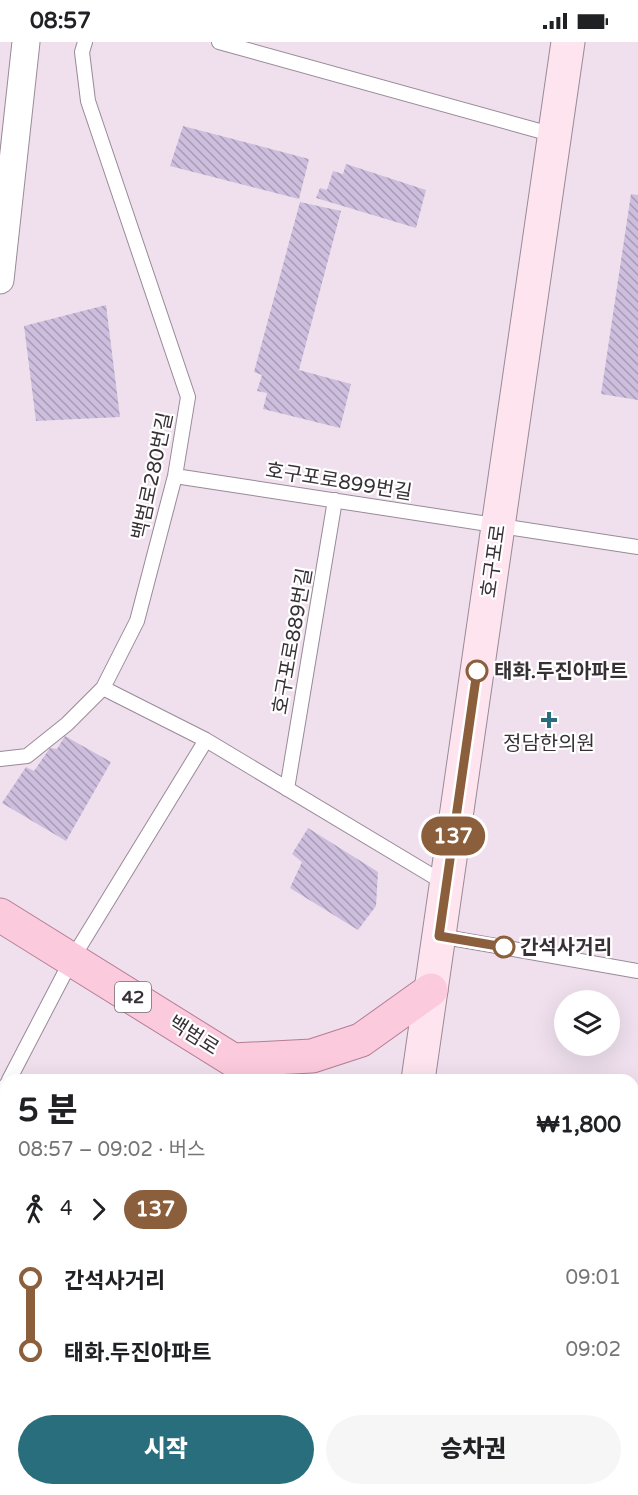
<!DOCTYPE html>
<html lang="ko">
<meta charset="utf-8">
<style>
body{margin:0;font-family:"Varela Round","Noto Sans KR",sans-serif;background:#f6f6f6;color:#202124;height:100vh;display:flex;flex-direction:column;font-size:22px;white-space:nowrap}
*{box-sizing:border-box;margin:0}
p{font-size:20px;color:#757577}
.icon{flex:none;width:33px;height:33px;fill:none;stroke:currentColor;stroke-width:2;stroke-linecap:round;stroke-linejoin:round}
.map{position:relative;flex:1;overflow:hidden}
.side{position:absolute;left:0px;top:1032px;width:639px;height:422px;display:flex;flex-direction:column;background:#fff;border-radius:18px 18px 0 0;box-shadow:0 6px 24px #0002}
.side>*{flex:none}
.badge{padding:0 12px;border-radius:20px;font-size:21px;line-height:39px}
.fabs{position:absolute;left:554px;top:948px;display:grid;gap:12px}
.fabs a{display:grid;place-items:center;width:66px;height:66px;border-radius:50%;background:#fff;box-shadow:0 6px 24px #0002;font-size:30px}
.map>.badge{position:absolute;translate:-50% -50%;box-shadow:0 0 0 3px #fff}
.legs{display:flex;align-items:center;gap:9px;height:66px;padding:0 18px;font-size:20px}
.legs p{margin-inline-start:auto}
.headline{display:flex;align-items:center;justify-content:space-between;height:102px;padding:0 18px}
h1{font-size:33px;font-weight:800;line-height:45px}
.button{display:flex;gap:12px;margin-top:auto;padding:12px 18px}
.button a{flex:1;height:69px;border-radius:36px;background:#286e7c;color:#fff;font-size:24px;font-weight:800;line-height:69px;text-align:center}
.button a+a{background:#f6f6f6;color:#202124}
ul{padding:0 18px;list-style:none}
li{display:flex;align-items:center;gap:21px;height:72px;font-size:22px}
li i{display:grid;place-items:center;width:9px;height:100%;margin:0 8px;background:currentColor}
li i::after{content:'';width:15px;height:15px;margin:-8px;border:4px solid;border-radius:50%;background:#fff}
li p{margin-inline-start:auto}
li:first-child i{background:linear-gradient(#0000 50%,currentColor 0)}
li:last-child i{background:linear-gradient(currentColor 50%,#0000 0)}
.status{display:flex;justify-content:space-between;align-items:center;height:42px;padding:0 30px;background:#fff;direction:ltr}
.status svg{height:16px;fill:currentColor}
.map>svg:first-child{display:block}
.building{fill:url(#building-back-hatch)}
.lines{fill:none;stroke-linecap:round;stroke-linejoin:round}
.lane-casing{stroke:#988a97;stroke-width:16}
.street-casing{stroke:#988a97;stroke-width:29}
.secondary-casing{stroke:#988a97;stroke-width:35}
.primary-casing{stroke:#b47d94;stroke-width:35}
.lane{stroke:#fff;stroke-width:14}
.street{stroke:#fff;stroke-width:27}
.secondary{stroke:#fde4ee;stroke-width:33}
.primary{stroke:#fbcadd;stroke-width:33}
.line-1-casing{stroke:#fff;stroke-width:14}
.line-1{stroke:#8b5e3c;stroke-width:9}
.stop-1-dot{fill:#fff;stroke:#8b5e3c;stroke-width:3}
.poi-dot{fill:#286e7c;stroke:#fff;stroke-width:2}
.labels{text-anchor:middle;stroke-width:4.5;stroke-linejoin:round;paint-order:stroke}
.shield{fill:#fff;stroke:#736f72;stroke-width:1.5}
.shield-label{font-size:18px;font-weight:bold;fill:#373136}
.street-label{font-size:20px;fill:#373136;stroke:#fff}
.stop-label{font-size:20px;font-weight:bold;fill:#373136;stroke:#fff;text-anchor:start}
.poi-label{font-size:20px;fill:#373136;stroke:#fff}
</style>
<div class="status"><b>08:57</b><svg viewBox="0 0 49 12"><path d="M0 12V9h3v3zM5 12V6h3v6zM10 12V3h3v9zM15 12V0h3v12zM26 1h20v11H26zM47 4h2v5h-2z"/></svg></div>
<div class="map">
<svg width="638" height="1453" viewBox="0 0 638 1453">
<defs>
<pattern id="building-back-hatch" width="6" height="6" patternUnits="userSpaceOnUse" patternTransform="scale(1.5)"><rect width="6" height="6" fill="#cdbede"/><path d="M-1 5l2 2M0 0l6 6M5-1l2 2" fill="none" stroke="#a79bb5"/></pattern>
</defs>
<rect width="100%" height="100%" fill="#f0e0ee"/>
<path class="building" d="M183,84L309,117L299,157L170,124Z
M346,122L426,148L416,186L316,156L320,146L327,148L333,129L343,132Z
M631,152L638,153V358L601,352Z
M300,160L341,169L299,328L351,342L340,386L263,367L267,351L257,349L262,333L254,330Z
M106,263L120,375L36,379L24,284Z
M65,694L111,720L66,799L2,761L26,725L34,729L50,706L57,707Z
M308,786L378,830L376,864L358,888L290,846L302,820L292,812Z"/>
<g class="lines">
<g class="lane-casing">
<path id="lane" d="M219,0L554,93
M175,434L638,505
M103,646L206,698L446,842
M0,717L27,714L67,682L103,646L137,579L175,434L188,355L88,59L82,10L85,0
M287,747L335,458
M439,894L638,929
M9,1038L72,917L206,698
M0,1055L6,1043
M41,1453L42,1448
M174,1453L175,1448"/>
</g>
<g class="street-casing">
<path id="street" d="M0,238L26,0
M633,1385L638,1386
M593,1453L594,1448"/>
</g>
<g class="secondary-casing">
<path id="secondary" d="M418,1038L568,0
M0,1265H6
M356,1453L357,1448"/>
</g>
<g class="primary-casing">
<path id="primary" d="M0,873L265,1038
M233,1018L312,1014L361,998L431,948
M633,1218L638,1220"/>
</g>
<use href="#lane" class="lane"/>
<use href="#street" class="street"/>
<use href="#secondary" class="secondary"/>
<use href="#primary" class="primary"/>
</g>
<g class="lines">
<g class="line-1-casing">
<path id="line-1" d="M477,629L439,894L504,905"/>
</g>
<use href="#line-1" class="line-1"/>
</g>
<g class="stop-1-dot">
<circle cx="477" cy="629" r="10"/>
<circle cx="504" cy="905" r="10"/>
</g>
<path class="poi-dot" d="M546 669h6v6h6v6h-6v6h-6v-6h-6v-6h6z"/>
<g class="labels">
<rect class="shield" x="115" y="940" width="36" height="30" rx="4.5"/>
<g class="shield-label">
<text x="133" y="961">42</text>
</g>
<g class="street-label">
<text transform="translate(152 434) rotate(-78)" y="7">백범로280번길</text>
<text transform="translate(339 439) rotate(9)" y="7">호구포로899번길</text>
<text transform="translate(493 519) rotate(-82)" y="7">호구포로</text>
<text transform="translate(292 599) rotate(-80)" y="7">호구포로889번길</text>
<text transform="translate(194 993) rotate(32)" y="7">백범로</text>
</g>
<g class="stop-label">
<text x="494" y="636">태화.두진아파트</text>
<text x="520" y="912">간석사거리</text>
</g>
<g class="poi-label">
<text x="549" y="708">정담한의원</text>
</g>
</g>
</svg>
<div class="fabs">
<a><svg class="icon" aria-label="layers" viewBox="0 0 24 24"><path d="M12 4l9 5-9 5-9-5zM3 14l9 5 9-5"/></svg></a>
</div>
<b class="badge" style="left:453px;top:794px;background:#8b5e3c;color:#fff">137</b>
<section class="side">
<div class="headline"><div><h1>5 분</h1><p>08:57 – 09:02 · 버스</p></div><b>₩1,800</b></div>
<div class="legs"><svg class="icon" aria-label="walk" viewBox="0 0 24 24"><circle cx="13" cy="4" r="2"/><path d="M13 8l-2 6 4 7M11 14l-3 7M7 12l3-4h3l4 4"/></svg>4<svg class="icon" aria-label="forward" viewBox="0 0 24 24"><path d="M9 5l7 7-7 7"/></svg><b class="badge" style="background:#8b5e3c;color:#fff">137</b></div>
<ul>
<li><i style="color:#8b5e3c"></i><b>간석사거리</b><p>09:01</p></li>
<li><i style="color:#8b5e3c"></i><b>태화.두진아파트</b><p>09:02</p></li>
</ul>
<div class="button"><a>시작</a><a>승차권</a></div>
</section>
</div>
